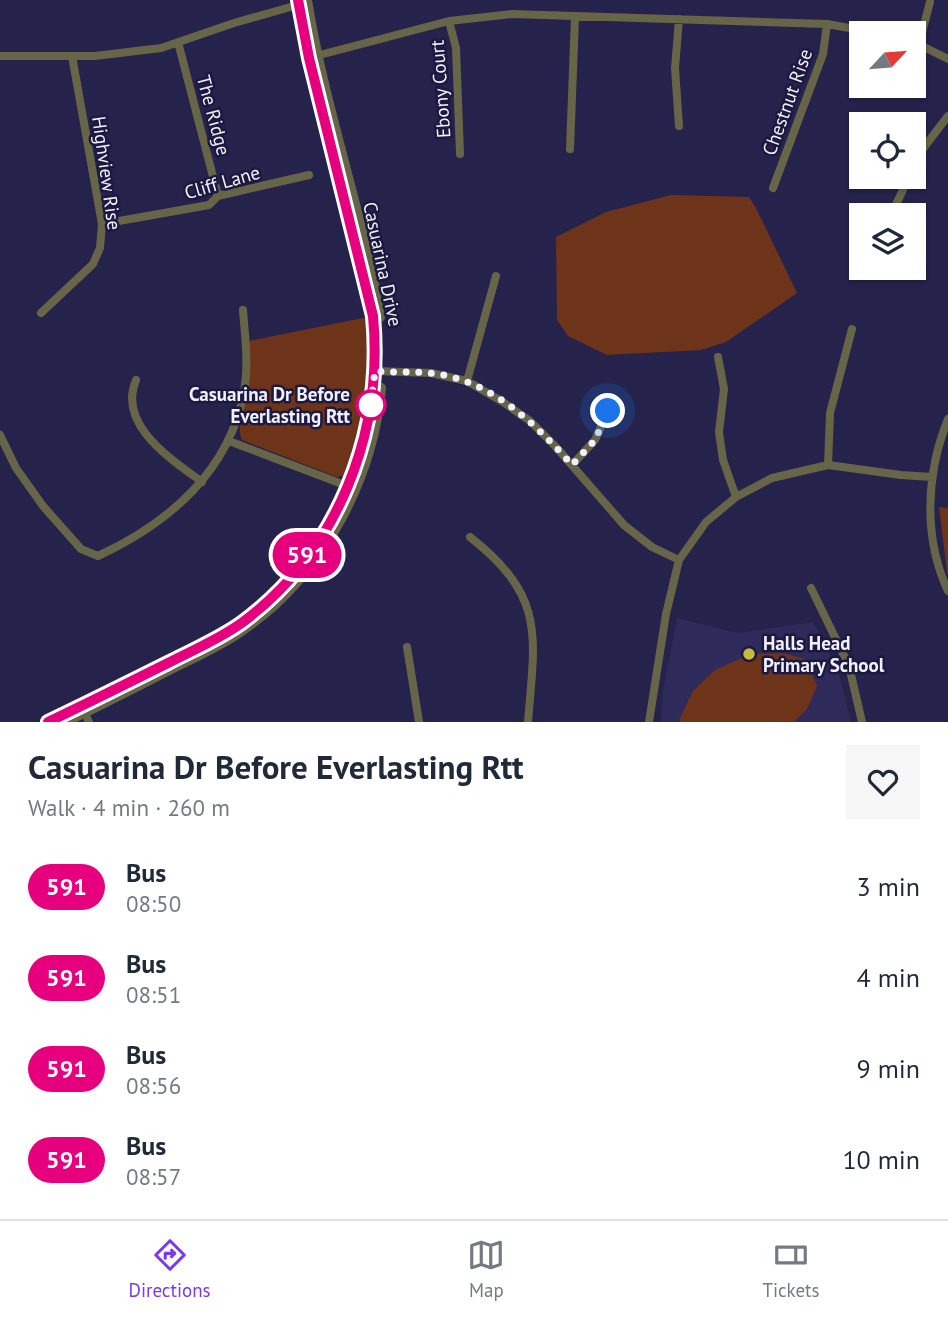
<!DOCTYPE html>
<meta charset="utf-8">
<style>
body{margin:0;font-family:"PT Sans",sans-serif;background:#f6f6f7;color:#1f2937;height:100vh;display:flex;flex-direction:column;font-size:26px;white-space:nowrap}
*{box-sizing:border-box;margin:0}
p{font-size:23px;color:#747a83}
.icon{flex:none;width:38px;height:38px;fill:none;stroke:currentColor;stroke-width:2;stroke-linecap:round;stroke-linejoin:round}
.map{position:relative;height:722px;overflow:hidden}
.side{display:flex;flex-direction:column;background:#fff;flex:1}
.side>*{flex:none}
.badge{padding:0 14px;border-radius:23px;font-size:24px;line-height:46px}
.needle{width:46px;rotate:64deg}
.controls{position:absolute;left:849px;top:21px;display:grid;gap:14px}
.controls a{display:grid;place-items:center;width:77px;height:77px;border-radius:0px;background:#fff;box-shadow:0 2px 5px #0004;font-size:35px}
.you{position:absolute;width:35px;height:35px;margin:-18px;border:5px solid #fff;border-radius:50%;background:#1a73e8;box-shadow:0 0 0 10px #1a73e833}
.map>.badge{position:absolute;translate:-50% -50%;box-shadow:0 0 0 4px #fff}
.round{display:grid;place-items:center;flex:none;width:74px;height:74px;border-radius:0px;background:#f6f6f7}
.head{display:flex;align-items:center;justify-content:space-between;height:119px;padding:0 28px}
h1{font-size:33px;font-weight:700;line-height:52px}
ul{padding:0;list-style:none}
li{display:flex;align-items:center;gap:21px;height:91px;padding:0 28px}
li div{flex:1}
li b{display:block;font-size:26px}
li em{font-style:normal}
li .badge{min-width:77px;font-weight:700;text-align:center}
.tab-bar{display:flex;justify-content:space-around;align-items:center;height:98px;border-top:2px solid #e0e1e3;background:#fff;font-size:19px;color:#747a83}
.tab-bar a{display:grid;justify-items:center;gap:4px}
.tab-bar .on{color:#7c3aed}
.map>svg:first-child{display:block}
.built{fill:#2e2a5a}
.green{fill:#6e341a}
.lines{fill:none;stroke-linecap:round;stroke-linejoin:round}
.minor{stroke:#676547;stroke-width:8}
.tertiary{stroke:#676547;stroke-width:10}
.line-casing{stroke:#fff;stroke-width:16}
.line{stroke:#e6007e;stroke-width:10}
.walk{stroke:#f0f1fc;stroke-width:7;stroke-dasharray:0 12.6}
.stop-dot{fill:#fff;stroke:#e6007e;stroke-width:3.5}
.poi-dot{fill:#c7bb3b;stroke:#1c1840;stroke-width:2.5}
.labels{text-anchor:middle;stroke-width:5;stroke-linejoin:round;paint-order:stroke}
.street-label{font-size:19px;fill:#f0f1fc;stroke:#1c1840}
.stop-label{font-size:19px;font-weight:bold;fill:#f0f1fc;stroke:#1c1840;text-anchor:end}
.poi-label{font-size:19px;font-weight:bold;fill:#f0f1fc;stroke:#1c1840;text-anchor:start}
</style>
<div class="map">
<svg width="948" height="722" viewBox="0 0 948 722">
<rect width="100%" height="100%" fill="#25224c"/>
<path class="built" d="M677,618L738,633L813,622L839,674L851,722H661L663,691Z"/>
<path class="green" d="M671,195L749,197L756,208L797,293L726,342L701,350L607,355L568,336L557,320L556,237L606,212Z
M368,317C373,355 371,395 363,433C360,447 353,461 348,475L337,477L242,440C234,423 250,391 250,369C250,360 249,351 249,341Z
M939,507L948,508V574L947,572Z
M782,653L805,659L817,686L807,709L794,722H681L679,720L693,691L715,670L751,654Z"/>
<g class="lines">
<path class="minor" d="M449,21L456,48L460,154
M178,42L218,196
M914,42L948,59
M919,44L930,2
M0,56H95L161,48L234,23L301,4
M312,57L449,21L512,14L827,24L877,33
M679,126L675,68L679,19
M570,149L575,17
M914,167L922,150L948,116
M773,188L823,54L827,24
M891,215L909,177
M102,224L209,205L218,196L309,175
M41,313L93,264L100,248L102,224L72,56
M718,357L724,389L719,432L723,460L736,497
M375,371L431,373L467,381L503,402L530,421L556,447L624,525L652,547L679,560
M136,380C117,425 171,459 202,482
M467,381L496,276
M948,419C926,473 923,538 948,591
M0,435L16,468L43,506L81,549L98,556C169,523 230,471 244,391C249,364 245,337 243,310
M229,441L350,487
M572,465L595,440L608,411
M828,465L830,413L852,329
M470,537C546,597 535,635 528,722
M811,588L849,666L862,722
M407,647L419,722
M82,708L89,722
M649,722L666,614L679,560L706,522L736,497L772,478L828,465L901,475L932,477"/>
<path class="tertiary" d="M307,0C324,107 362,210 380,317
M48,722C88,703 128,683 168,663C191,651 216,640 238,625C265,607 286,582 306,557C359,486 382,404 373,316L309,58L298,0
M65,722C101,705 136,687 171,669C193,658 216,648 237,634C319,580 372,485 381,388"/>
</g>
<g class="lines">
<g class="line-casing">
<path id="line" d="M48,722C88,703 128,683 168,663C193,650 220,639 243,622C338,551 384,433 373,316L309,58L298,0"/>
</g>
<use href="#line" class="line"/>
<path class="walk" d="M371,405L370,410L375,371C393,373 412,371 430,373C489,379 534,422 572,465L595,440L608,411"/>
</g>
<circle class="stop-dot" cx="371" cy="405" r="14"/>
<circle class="poi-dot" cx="749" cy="654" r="7"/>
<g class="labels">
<g class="street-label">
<text transform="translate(440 89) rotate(-94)" y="7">Ebony Court</text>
<text transform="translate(787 102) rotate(-70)" y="7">Chestnut Rise</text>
<text transform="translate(214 115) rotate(75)" y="7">The Ridge</text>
<text transform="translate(107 173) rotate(82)" y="7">Highview Rise</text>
<text transform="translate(222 182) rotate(-16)" y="7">Cliff Lane</text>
<text transform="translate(383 264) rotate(78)" y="7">Casuarina Drive</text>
</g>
<g class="stop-label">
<text x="350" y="401">Casuarina Dr Before<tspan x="350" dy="22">Everlasting Rtt</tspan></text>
</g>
<g class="poi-label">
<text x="763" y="650">Halls Head<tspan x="763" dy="22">Primary School</tspan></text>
</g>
</g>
</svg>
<div class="controls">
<a><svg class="needle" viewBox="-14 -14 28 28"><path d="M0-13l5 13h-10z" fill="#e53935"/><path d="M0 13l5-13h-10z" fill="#747a83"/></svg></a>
<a><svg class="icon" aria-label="locate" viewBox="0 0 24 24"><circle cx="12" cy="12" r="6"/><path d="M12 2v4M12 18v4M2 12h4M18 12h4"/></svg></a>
<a><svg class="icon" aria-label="layers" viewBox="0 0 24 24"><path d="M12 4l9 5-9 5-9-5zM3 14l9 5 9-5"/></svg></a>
</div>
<div class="you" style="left:608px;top:411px"></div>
<b class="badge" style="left:307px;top:555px;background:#e6007e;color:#fff">591</b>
</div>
<section class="side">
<div class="head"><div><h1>Casuarina Dr Before Everlasting Rtt</h1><p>Walk · 4 min · 260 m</p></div><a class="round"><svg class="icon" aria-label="heart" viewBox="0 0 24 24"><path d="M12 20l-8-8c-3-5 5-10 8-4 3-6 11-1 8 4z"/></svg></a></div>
<ul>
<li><span class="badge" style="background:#e6007e;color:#fff">591</span><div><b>Bus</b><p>08:50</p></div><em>3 min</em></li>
<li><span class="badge" style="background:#e6007e;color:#fff">591</span><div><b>Bus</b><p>08:51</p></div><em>4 min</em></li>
<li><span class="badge" style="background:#e6007e;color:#fff">591</span><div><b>Bus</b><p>08:56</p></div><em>9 min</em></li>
<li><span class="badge" style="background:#e6007e;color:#fff">591</span><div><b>Bus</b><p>08:57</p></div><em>10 min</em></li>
</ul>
</section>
<nav class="tab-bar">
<a class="on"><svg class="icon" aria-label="directions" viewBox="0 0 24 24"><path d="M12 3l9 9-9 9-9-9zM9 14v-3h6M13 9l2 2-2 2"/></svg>Directions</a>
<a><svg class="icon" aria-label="map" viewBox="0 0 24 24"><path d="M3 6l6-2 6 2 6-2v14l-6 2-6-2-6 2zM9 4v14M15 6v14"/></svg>Map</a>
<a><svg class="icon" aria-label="tickets" viewBox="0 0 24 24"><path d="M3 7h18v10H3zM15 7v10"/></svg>Tickets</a>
</nav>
